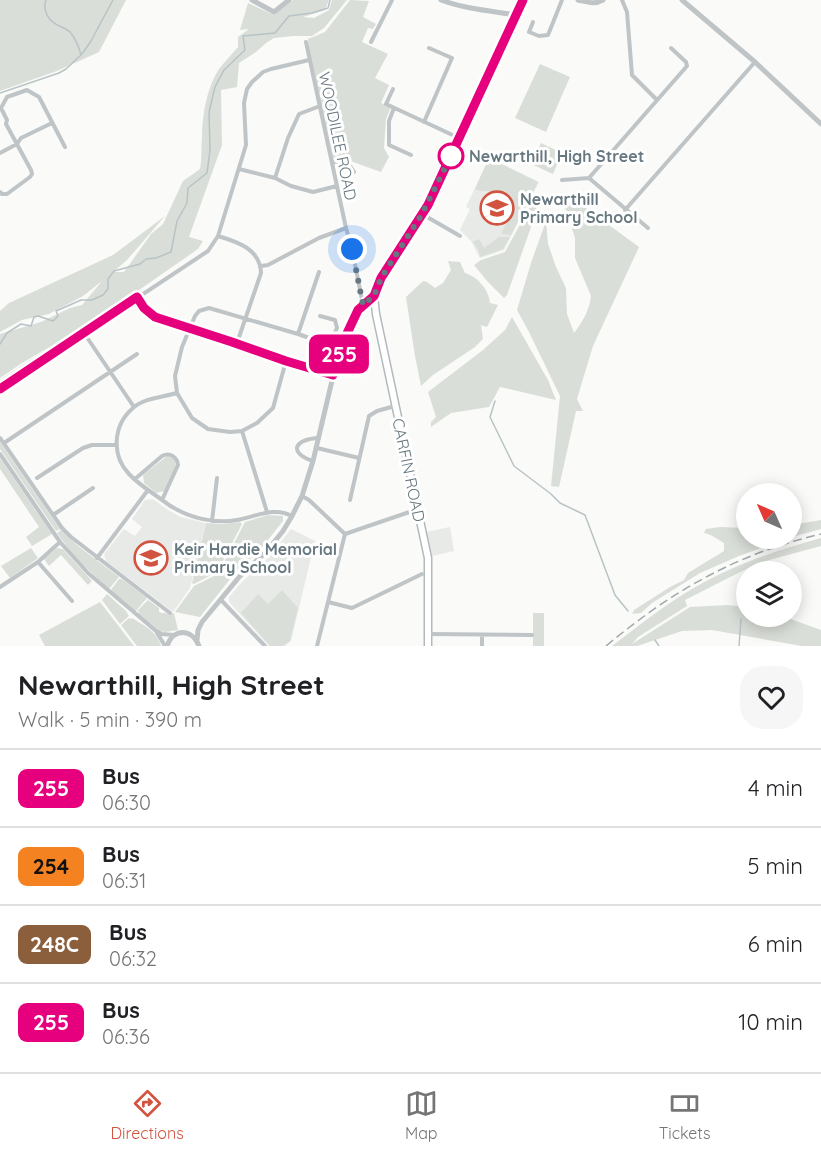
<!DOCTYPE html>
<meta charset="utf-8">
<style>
body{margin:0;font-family:Quicksand,sans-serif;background:#f6f6f6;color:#202124;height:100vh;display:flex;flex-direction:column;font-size:22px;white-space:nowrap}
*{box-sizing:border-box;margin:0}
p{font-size:20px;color:#757577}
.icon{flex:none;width:33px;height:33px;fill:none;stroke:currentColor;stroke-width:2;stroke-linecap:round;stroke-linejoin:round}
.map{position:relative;height:646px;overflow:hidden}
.drawer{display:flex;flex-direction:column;background:#fff;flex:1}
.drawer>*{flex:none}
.badge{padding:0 12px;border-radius:9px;font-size:21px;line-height:39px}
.needle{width:39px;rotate:315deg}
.buttons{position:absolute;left:736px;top:483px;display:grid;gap:12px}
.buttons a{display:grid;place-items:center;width:66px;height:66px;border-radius:50%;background:#fff;box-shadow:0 3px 15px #0003;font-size:30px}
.you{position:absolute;width:30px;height:30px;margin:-15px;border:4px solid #fff;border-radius:50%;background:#1a73e8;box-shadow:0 0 0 9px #1a73e833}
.map>.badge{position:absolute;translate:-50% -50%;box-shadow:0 0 0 3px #fff}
.round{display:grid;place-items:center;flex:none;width:63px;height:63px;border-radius:24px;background:#f6f6f6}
.summary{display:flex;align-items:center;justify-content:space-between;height:102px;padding:0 18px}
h1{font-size:28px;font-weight:700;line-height:45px}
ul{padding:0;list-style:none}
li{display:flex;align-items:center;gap:18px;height:78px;padding:0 18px;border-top:2px solid #e0e0e0}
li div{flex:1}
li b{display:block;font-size:22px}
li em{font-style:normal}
li .badge{min-width:66px;font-weight:700;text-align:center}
.menu{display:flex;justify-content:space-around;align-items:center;height:84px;border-top:2px solid #e0e0e0;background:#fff;font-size:16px;color:#757577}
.menu a{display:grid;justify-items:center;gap:3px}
.menu .active{color:#d25440}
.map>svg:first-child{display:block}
.built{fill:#e8eae8}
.green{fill:#daded8}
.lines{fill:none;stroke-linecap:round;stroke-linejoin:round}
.stream{stroke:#b8c3c6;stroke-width:1.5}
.secondary-casing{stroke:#b2b9bc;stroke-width:9}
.minor{stroke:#bfc4c7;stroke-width:4}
.tertiary{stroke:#bfc4c7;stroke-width:5}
.secondary{stroke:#fff;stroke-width:6}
.rail{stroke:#a0a8ac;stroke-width:1.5;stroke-dasharray:9 4.5;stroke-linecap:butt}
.line-casing{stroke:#fff;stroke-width:14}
.line{stroke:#e6007e;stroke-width:9}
.walk{stroke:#677880;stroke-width:6;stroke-dasharray:0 10.8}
.stop-dot{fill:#fff;stroke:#e6007e;stroke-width:3}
.labels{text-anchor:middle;stroke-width:6;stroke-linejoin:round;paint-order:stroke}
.street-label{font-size:16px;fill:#677880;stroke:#fff}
.stop-label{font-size:16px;font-weight:bold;fill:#677880;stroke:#fff;text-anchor:start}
.poi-label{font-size:16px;font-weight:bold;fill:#677880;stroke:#fff;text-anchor:start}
</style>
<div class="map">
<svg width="821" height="646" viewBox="0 0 821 646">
<rect width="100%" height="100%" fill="#fafaf8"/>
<path class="built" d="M489,158L539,182L504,250L480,258L471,241L460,230L470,209L466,207Z
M315,343L323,345L325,352L321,364L306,359Z
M153,499L168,510L181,517L206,523L190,588L173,612L106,561L104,554L124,529L135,536L142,527L132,519L145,500Z
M450,527L454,551L432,556L426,532Z
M291,529L315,541L291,641L285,646H269L229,602V597L242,582L269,557Z"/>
<path class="green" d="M0,0H126L99,52L57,71L0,91Z
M293,0H329L325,10L303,17L314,18L329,10L332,0H347L324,28L312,36H293L274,38L266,43L256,52L239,63L237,87L221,90L222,145L189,237L203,241L198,249L119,304L73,332L80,331L0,383V380L51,346L22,363L0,378V334L41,322L70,308L82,305L102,281L83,296L49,314L22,320L0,332V311L9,303L113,255L165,216L127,260L113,272H124L151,234L163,224L183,181L200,169C202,158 201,148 202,137C202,115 207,87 219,69C225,61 232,54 238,47V37L249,29L240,30L248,3L274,15Z
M350,0L369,1L363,17L376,24L373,29L368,28L362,42L388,54L375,78L389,85L381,103L391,107L386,119L384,148L389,157L381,172L342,158L333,159L310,57L308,39L325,32Z
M540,64L570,77L546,132L515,118Z
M541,143L562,153L553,174L531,164Z
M489,158L538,182L511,235L501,234L512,212C510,202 502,192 490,191C484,191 481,192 475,189Z
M540,194L536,213L507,295L504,298L487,281L474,265L481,260L505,252L534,199Z
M563,201L583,206L639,247L593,346L577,399L583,411H576L559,487L551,486L560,396L529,332L517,310L531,263L546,221L548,244L556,267L566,288L567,314L574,333C582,323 590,309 591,296L575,258V238Z
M499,237H510L503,249L480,257L478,249L473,242L479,239L484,248Z
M448,261L460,262L465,273C478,277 489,290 490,303L498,305L487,327L481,325L483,339L475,347L433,375L421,386L415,356L406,297L423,281L427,282L435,288L443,283L451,270Z
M512,317L548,380L556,400L500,387L489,407L451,413L431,427V422L436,417L428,392L483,350L505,330Z
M0,442L60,529L56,531L0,449Z
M167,456L174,459L176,466L165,491L156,493L144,483L143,475Z
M0,458L52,534L32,546L26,537L39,527L0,469Z
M268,515L283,516V521L260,550L234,574L200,617L175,612L194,586L218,574L245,522Z
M821,520V529L792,537V525Z
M240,522L242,524L217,572L194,584L192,583L206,523L223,524Z
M720,527L747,528V538L785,539L739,556L700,573L652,603L641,613L632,614L634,610L670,587L684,580L688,573L724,551V543C717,539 711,534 704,533L706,529Z
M61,530L78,546L119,577L109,589C90,572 71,554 57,533Z
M821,538V546L758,563L685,600L687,606L638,637L632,644L690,607L727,605L747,607V616L785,617L821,630V646H802L712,630L682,631L637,646H612C646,620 681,592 720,574C753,558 786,548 821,538Z
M31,548L38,558L10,578L1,566Z
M57,548L63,549L92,581L88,585L61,555L49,566L44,559Z
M119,579H122L147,598L135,612L110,591Z
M282,590L298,608L290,641L283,646H270L241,613L258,594L268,604Z
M107,594L126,611L129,616L120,624L102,600Z
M148,600L159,608V612L162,613H166L170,615L173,613H174L178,630L165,632L159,631L138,614L139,612L137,611Z
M100,602L134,646H45L39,635Z
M533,613H544V646H533Z
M129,618L131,619L132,618C143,625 157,631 161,646H137L121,625Z"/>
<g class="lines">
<path class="stream" d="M82,54L91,41L113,0
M0,93L59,73L66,69L81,55C79,47 76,39 70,32C65,27 58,27 53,22C46,17 43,7 46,0
M0,344L7,333L21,324L31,326L34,317L38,316L53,321L58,316L56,311L81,300H92L103,295L108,289V279L114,271L140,264L146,259L156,258L171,252L177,221L187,203L188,188L207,173L210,150L209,112L215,87L224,70L245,50L243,36L275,33L289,16L312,13L328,8L330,0
M495,401L490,417L514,466L551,494L560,503L585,515L615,595L628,611
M655,640L659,646
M739,646L741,619"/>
<g class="secondary-casing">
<path id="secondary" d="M428,646V558L376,314L374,296L381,278L428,205L523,0"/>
</g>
<path class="minor" d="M622,0L627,12L632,75L657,100
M533,22L529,32L539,36L548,35L562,0
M306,42L346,228L352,249L363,305
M371,42L392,0
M393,89L386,104L459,138
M394,108L389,121V145L411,155
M424,122L452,58L429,48
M0,153L17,144L21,138L52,123
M332,162C344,161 348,161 354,172
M239,169L275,178L291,186L313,192L337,186
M275,178L288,138L299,114L320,106
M589,178L648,228
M562,180L589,178L687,66L686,62L671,48
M0,192L2,194H7L30,177L32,174L31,170L6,124L7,120L1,108L7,97L27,90L39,97L65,147
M625,210L755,62
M422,214L460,236
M218,236C238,242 260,249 261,273L237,343
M261,266L268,265L319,238L346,228
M137,297L144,307L155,317L237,343L286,361L333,375
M320,316L335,320L337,328L329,345
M84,333L134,407
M298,334L319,272
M286,361L273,408L257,423L242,431L230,432L208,429L192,418L177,393L175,376L182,347L195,316L199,311L209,308L298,334L329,345L322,372
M0,389L208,251L218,236L246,145L244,103L247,89L252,82L263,72L271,69L309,60
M177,393C164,397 144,398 133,408C113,425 111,455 129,474C140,486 156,495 169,505C189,518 214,524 237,520C255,517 274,506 292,516
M242,431L267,512
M0,438L62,528L71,537L170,613
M4,443L137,354
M317,448L359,458
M0,454L60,542L88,573L156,631L165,646
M313,461C288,453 294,439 319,438
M37,478L83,448L92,445H116
M135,479L162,456C170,452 177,457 178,465L162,500
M302,496L309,500L345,534L317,646
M350,500L369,416L377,411L395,406
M53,515L93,488
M212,521L217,478
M345,534L418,509
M97,558L148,490
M38,562L72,601
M0,587L38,562L60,542
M221,600L265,646
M328,602L352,608L422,574
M156,631L162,634L174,635
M429,634L532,635
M482,635V646"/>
<path class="tertiary" d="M252,0L274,12L289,0
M441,0C465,9 491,11 516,15
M578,0C587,2 594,5 603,0
M682,0L755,62L821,124
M197,640L198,630L202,622L240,576L266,552L283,531L292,516L302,496L313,461L335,368L342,344L358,310L374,296
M167,646C173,628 192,628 199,646"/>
<use href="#secondary" class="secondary"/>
<path class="rail" d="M606,646C672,591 736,554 821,534"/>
</g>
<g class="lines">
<g class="line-casing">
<path id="line" d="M0,389L137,297L144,308L155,317L232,342L286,361L333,375L342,344L358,310L374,296L381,278L428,205L523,0"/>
</g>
<use href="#line" class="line"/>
<path class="walk" d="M352,249L363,305L374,296L381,278L422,214L453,152L451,156"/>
</g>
<defs>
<g id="school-ring" transform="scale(1.725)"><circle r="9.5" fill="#fff" stroke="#d25440" stroke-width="1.5"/><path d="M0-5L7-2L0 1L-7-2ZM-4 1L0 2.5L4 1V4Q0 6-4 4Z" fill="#d25440"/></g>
</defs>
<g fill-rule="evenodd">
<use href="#school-ring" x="497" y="208"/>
<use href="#school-ring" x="151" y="558"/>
</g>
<circle class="stop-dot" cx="451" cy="156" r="12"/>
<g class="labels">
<g class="street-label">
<text transform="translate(338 136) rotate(78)" y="6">WOODILEE ROAD</text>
<text transform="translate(409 470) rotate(78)" y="6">CARFIN ROAD</text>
</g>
<g class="stop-label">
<text x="469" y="162">Newarthill, High Street</text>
</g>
<g class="poi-label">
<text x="520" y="205">Newarthill<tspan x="520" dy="18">Primary School</tspan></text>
<text x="174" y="555">Keir Hardie Memorial<tspan x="174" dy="18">Primary School</tspan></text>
</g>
</g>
</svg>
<div class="buttons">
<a><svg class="needle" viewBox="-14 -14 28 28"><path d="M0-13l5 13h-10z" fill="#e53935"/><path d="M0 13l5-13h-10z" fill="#757577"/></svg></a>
<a><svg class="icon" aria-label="layers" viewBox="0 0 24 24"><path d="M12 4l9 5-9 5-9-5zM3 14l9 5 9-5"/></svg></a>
</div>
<div class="you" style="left:352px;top:249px"></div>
<b class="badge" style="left:339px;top:354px;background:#e6007e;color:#fff">255</b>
</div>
<section class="drawer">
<div class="summary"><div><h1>Newarthill, High Street</h1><p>Walk · 5 min · 390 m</p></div><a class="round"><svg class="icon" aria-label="heart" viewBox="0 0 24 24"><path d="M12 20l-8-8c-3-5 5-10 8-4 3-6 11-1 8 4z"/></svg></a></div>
<ul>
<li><span class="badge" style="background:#e6007e;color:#fff">255</span><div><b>Bus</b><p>06:30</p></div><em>4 min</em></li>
<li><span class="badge" style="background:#f58220;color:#111">254</span><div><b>Bus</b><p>06:31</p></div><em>5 min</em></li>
<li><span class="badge" style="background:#8b5e3c;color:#fff">248C</span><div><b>Bus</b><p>06:32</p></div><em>6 min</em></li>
<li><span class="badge" style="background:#e6007e;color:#fff">255</span><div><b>Bus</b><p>06:36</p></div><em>10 min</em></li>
</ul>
</section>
<nav class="menu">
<a class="active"><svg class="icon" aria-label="directions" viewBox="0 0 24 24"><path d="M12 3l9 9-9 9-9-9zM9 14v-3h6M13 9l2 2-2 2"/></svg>Directions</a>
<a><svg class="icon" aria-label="map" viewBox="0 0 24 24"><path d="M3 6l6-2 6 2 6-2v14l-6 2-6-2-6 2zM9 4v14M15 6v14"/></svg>Map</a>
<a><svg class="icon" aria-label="tickets" viewBox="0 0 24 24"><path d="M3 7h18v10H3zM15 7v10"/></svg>Tickets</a>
</nav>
